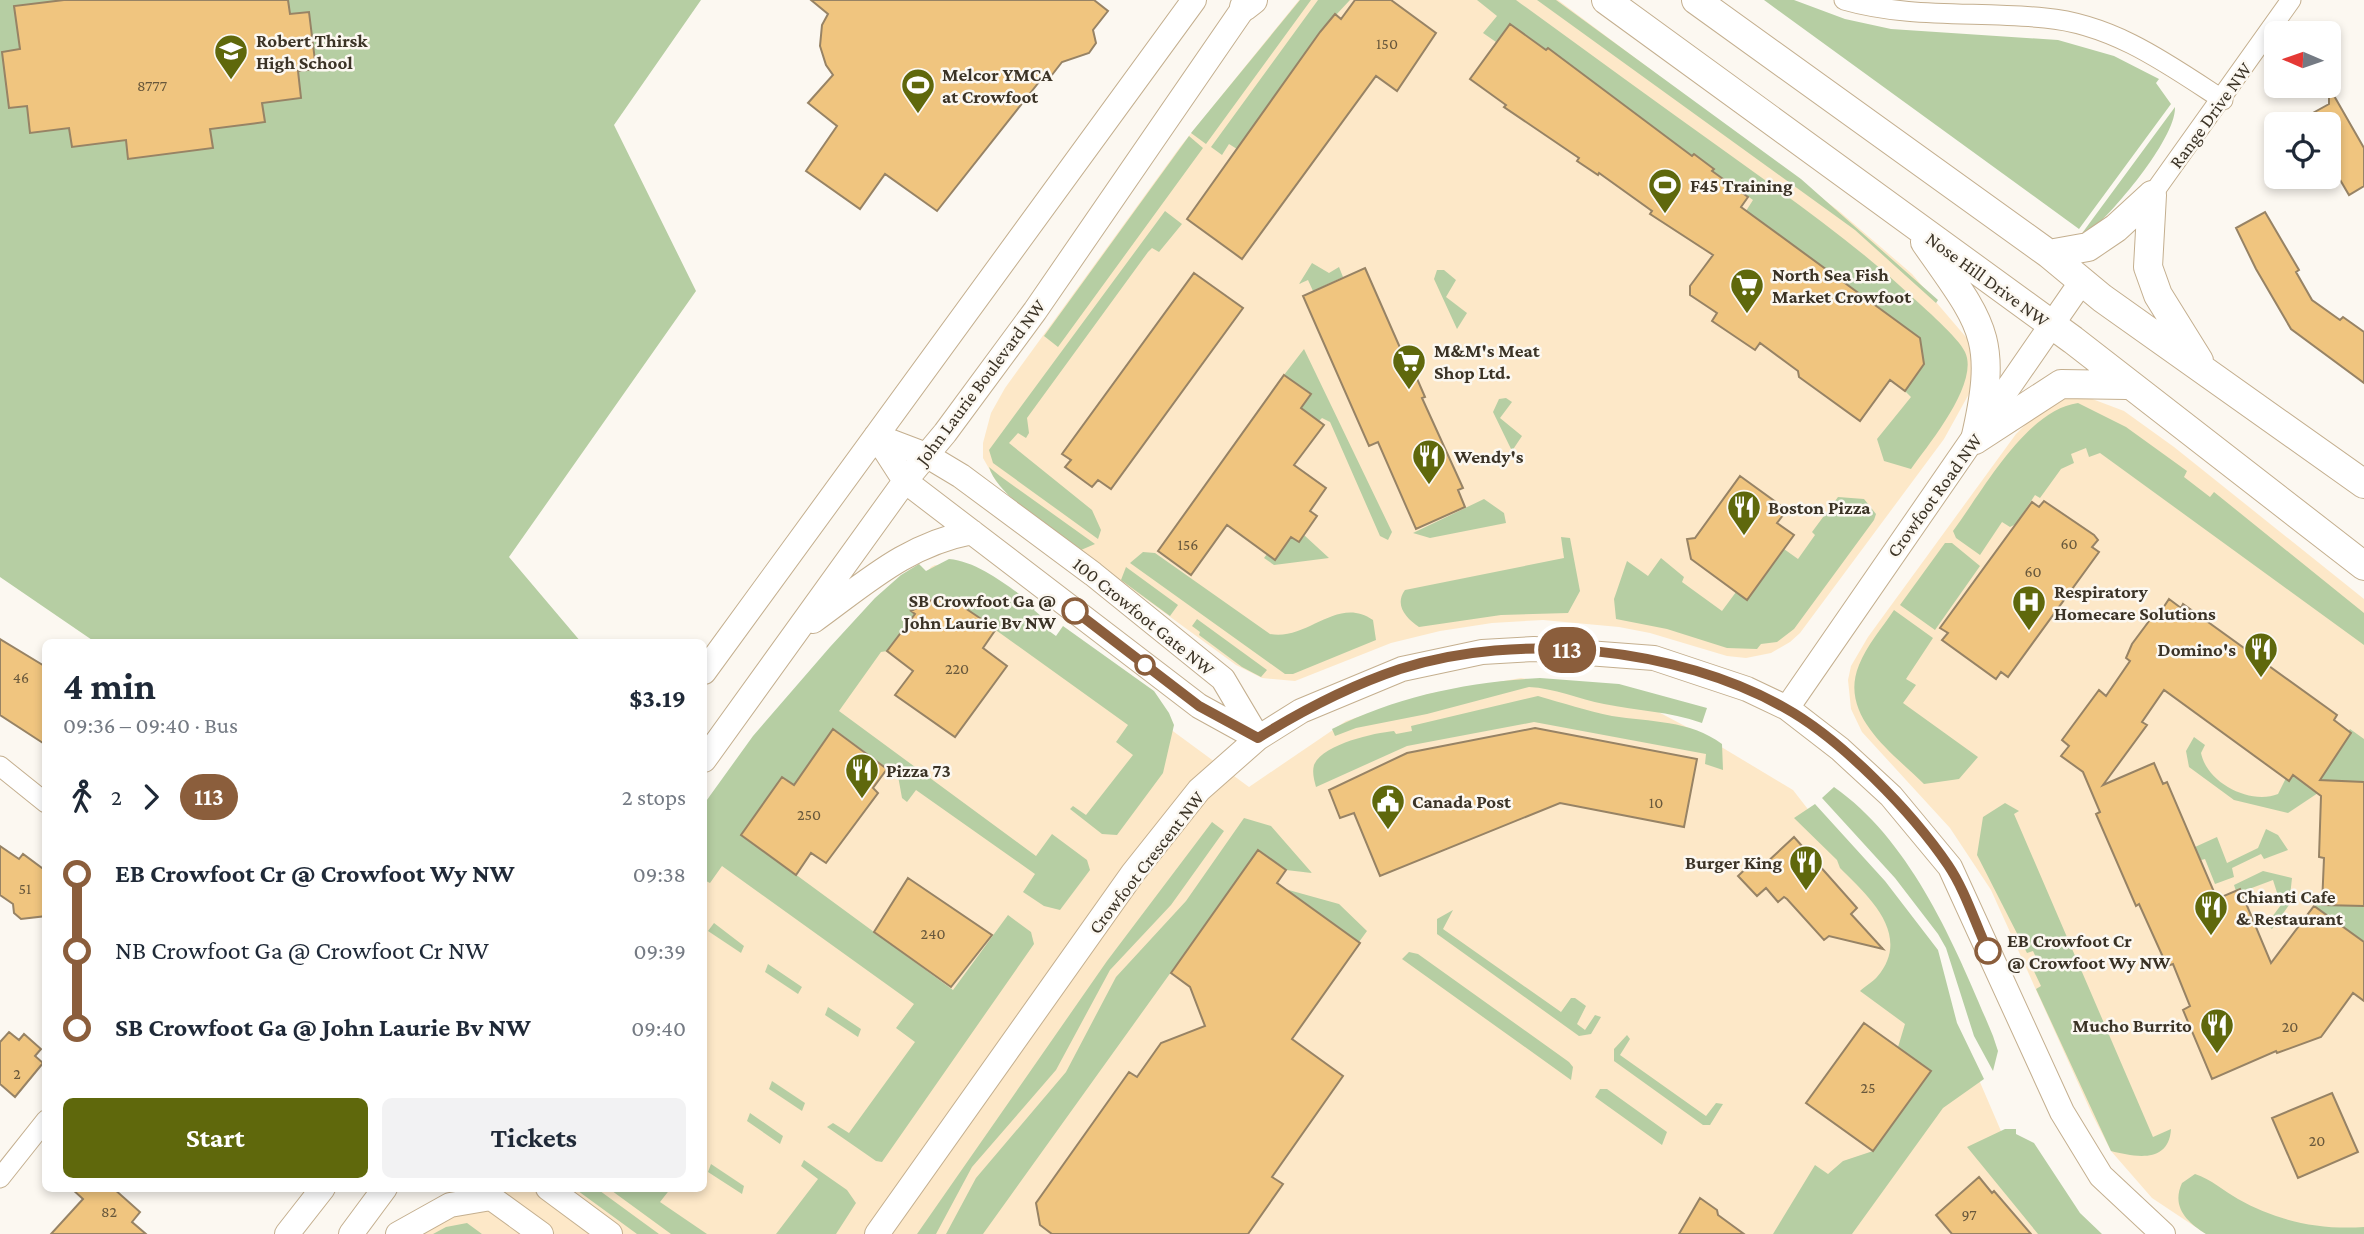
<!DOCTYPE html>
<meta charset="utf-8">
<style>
body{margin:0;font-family:"Crimson Pro",serif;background:#f2f2f3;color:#1f2937;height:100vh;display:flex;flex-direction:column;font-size:26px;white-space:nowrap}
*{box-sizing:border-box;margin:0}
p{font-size:23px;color:#747a83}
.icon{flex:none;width:38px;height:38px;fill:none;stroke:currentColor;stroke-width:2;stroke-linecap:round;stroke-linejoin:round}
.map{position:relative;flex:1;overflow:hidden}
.drawer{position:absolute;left:42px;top:639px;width:665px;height:553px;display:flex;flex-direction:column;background:#fff;border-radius:10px;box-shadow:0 4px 10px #0003}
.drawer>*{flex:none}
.badge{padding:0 14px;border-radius:23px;font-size:24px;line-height:46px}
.needle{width:46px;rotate:272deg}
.controls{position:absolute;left:2264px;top:21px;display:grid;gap:14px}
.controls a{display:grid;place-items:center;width:77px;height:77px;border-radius:10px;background:#fff;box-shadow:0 4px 10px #0003;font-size:35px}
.map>.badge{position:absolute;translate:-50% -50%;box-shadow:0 0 0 4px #fff}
.legs{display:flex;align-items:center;gap:10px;height:77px;padding:0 21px;font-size:23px}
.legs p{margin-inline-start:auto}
.headline{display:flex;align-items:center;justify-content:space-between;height:119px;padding:0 21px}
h1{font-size:38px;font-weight:700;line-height:52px}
.primary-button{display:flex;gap:14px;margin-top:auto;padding:14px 21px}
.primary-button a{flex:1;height:80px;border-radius:10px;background:#5f680c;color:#fff;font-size:28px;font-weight:700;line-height:80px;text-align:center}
.primary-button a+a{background:#f2f2f3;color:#1f2937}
ul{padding:0 21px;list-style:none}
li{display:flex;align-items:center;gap:24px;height:77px;font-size:26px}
li i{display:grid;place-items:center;width:10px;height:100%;margin:0 9px;background:currentColor}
li i::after{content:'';width:18px;height:18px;margin:-9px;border:5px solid;border-radius:50%;background:#fff}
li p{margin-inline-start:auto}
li:first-child i{background:linear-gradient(#0000 50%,currentColor 0)}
li:last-child i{background:linear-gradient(currentColor 50%,#0000 0)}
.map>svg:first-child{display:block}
.built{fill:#fde8c8}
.green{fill:#b6cea3}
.building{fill:#f0c57f;stroke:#978365;stroke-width:2}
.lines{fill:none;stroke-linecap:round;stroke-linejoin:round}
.minor-casing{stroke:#c4af8f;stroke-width:21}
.tertiary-casing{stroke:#c4af8f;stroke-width:26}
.secondary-casing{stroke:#c4af8f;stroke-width:30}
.minor{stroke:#fff;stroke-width:19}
.tertiary{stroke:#fff;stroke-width:24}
.secondary{stroke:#fff;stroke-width:28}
.line-1-casing{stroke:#fff;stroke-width:16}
.line-1{stroke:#8b5e3c;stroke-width:10}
.stop-1-dot{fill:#fff;stroke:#8b5e3c;stroke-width:3.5}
.labels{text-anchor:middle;stroke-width:5;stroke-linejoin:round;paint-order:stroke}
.number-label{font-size:16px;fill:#68583c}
.poi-label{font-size:19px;font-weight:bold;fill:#3b3326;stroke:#fcf8f1;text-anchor:start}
.street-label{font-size:19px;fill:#3b3326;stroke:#fcf8f1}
.stop-label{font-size:19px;font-weight:bold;fill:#3b3326;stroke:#fcf8f1;text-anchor:end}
</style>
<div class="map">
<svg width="2364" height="1234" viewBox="0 0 2364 1234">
<rect width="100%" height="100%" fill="#fcf8f1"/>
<path class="built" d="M1299,0H1558L1839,211L1912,274L1971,343L1976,367L1970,392L1944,439L1800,633L1790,642L1771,653L1746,658L1727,656L1650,633L1619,627L1543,620L1492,623L1440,631L1391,643L1295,681L1262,678L1236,665L1024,510L996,481L983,458V443L991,413L1005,388L1180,147Z
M2065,397H2087L2124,411L2174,447L2364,599V1234H2206L2152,1198L2111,1151L2092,1114L1991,890L1950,828L1862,732L1851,709L1848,680L1851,666L1868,637L2016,434L2029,421Z
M935,565L951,568L1249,787L1346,721L1428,694L1521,678L1619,691L1698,733L1793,790L1930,966L2004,1138L2089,1234H418L453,1188H704V845L931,567Z"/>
<path class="green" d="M0,0H701L614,125L696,291L509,557L581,642H95L0,577Z
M1300,0H1311L1206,144L1191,133Z
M1318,0H1350L1320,32L1237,149L1229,144L1222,155L1211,147Z
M1477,0H1516C1586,51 1656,102 1726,152C1790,198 1853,242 1910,295C1923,307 1959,338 1965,352C1980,383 1928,445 1911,469L1884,461L1877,439L1911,397L1905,391L1924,364L1920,338L1746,211L1753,200L1712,171L1714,169L1694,155L1692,156L1510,25L1496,42L1483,33L1497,16Z
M1537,0H1556L1801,179L1938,300L1936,303L1855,230Z
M1764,0H1794L1845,19L1891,29L2058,40L2114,56L2159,79L2156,83L2171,104L2079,229Z
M2175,107C2176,139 2112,214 2086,235L2083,232Z
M1189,136L1203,148L1058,347L1044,336Z
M1165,211L1182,224L1159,252L1152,248L1148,252L1027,418L1029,433L1026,438L1018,433L1009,443L1092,510L1101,530L1098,539L993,463L989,450Z
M1312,263L1329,273L1339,267L1343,277L1313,291L1308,280L1299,284Z
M1437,270H1444L1456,280L1446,297L1467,313L1457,329L1434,279Z
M1304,349L1392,532L1388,540L1380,536L1330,422L1322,418L1319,421L1301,408L1311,394L1284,375Z
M1506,398L1512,402L1500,418L1522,436L1512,451L1493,412L1499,399Z
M2078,403L2126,427L2187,471L2184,477L2210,497L2214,492L2364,613V645L2100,453L2089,457L2086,448L2071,454L2074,463L2061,469L2040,498L2035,495L2016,524L2010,527L2002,522L1980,555L1956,538L1953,531C1982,492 2026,410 2078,403Z
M989,467L1000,476L1095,544L1081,550C1055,531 998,497 989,467Z
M1838,497L1864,499L1876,514L1874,520L1794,629L1777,642L1761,644L1757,649L1727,648L1667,629L1616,619L1614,599L1627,561L1648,576L1661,558L1684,577L1682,582L1722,611L1736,592L1747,600L1784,549L1798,559L1815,535L1812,532Z
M1484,499L1504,513L1506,523L1430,538L1413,533Z
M1304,535L1329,558L1274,565L1264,558L1267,554L1275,559L1291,537L1299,542Z
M1561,537L1570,538L1580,591L1568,613L1501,615L1419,627C1406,618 1394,605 1405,590L1564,558Z
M1945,543H1952L1980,566L1935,630L1900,605Z
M1143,552L1155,553L1270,634C1308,641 1337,595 1373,620L1376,640L1293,674H1285L1130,563Z
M949,559C981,562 1011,589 1036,606L1034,610L1042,617L1038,623L1056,636L1063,626L1154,691L1169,713L1174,725L1163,773L1117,835L1102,834L1070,809L1073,806L1086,815L1133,755L1116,742L1128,725L965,608L966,605C946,595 929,597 913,613L915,614L887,651L881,652L839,711L1036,856L1052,834L1087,860L1090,870L1060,910L1044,906L1023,892L1035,874L916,790L907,802L902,798L898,776L834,729L794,785L783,777L742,835L953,990L1008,915L1031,932L1034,944L882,1162L876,1161L827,1127L833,1123L849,1133L915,1042L896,1028L914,1004L722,866L710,883L706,881L704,885V804L753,736L830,647L875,598L901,575L919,564L926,571Z
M1126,567L1178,605L1170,616L1121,580Z
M1894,610L1933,638L1906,679L1916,685L1903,703L1978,757L1959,779L1924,784C1893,753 1838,716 1859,665C1867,645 1882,628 1894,610Z
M1197,619L1267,670L1261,677L1242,667L1199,635L1200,632L1192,626Z
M1540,678L1619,684L1707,708L1702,723C1668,711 1638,711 1604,704C1579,699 1554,688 1529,687L1427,714L1356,728L1335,736L1332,729C1397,696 1468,682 1540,678Z
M1538,696C1563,703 1587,711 1612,716C1650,722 1690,720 1722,744L1723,770L1705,764L1706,754L1534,722L1407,746L1316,787C1314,780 1312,772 1314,765C1323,744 1374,733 1394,731L1396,734L1412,731L1411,726Z
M2350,729L2364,739V782L2321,791L2288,813L2234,800L2189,767L2186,751L2194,737L2205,745L2201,753C2207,783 2250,805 2278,794L2286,778L2289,781L2293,775L2309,787Z
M1834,787C1913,842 1957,950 1993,1036L1998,1051L1993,1071L1974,1036L1946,948L1938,934L1895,878L1822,798Z
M2005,803L2019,811L2014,814L2153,1137L2171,1129C2169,1164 2135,1157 2111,1151L2036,989L2041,986L2032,967L2039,964L2033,951L2027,953L1977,855L1983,817Z
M1815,804L1885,881L1938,950L1957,1023L1984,1079L1943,1108L1852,1234H1773L1815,1165L1828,1174L1843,1161L1873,1151L1930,1071L1898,1047L1905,1024L1860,991C1865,986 1873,982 1877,977C1913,935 1868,896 1840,868L1837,860L1794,818Z
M1244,818L1271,826L1312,873L1286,870L1258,851L983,1234H946L976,1178L1066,1072L1116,977L1186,901Z
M1212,822L1224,831L1171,905L1110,970L1056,1070L972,1167L936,1234H917L1107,961Z
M2266,829L2278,835L2288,850L2264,859L2261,854L2232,868L2234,877L2215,884L2205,859L2201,860L2195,847L2217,837L2227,863L2258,848Z
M2263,871L2292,878L2289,905L2272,929L2266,925L2281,905L2273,880L2241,892L2236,891L2234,885Z
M1285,889L1339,904L1367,931L1359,942Z
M2313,901L2364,906V942L2314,906Z
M1453,910L1443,929L1561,1012L1571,998H1575L1586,1006L1577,1024L1585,1030L1595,1015L1601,1017L1591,1034L1579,1036L1437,934V919Z
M714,923L744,946L741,953L708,931Z
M1409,952L1418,954L1569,1062L1573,1067L1571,1080L1402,959Z
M768,964L802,987L798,994L765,972Z
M828,1007L861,1029L858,1037L825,1015Z
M1627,1035L1630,1039L1620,1055L1706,1116L1716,1103L1723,1104L1710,1125H1703L1614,1061V1049Z
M772,1081L805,1103L802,1111L769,1089Z
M1600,1089H1607L1667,1132L1662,1145L1595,1097Z
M750,1113L783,1136L780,1144L747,1121Z
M2005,1129H2016V1134L2034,1143L2080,1213L2102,1234H2038L1967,1147Z
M804,1160L847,1190L856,1203L836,1234H776L818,1179L801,1166Z
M711,1164L744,1186L742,1194L708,1172Z
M2195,1174C2211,1179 2224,1191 2238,1199C2277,1221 2319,1230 2364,1227V1234H2206C2187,1222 2171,1207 2182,1183Z
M574,1188H596L659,1234H637Z
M608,1188H671L660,1202L707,1234H671Z
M467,1223L482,1234H433L446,1227Z"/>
<path class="building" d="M64,0H288L290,14L309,12L316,69L298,71L301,98L262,103L265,122L210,129L213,148L128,159L126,140L72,147L69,128L30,133L27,106L9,108L2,52L20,49L14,6Z
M811,0H1094L1108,11L1093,30L1096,43L1089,53L1062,62L1048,80L1043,77L937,211L885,174L860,209L806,171L837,126L808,103L833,75L826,65L820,46L822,25L828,14Z
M1355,0H1391L1436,33L1397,91L1376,76L1242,259L1187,219L1320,32L1335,14L1341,19Z
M1510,24L1546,50L1548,48L1692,156L1694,154L1714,169L1712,171L1748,197L1741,207L1920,338L1924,364L1905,391L1890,380L1860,421L1799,377L1798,371L1760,343L1755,350L1712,321L1717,313L1690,295V286L1713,255L1650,214L1652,211L1599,173L1598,175L1577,161L1579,158L1504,107L1506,105L1470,79Z
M2329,87L2364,148V186L2349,195L2329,161V124H2293L2329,104Z
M2265,212L2299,270L2296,272L2312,300L2340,320L2343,317L2364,332V383L2291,329L2256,269L2236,228Z
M1365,268L1412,375L1415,374L1425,397L1422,398L1463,488L1458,490L1465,507L1416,529L1378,442L1369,446L1303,296Z
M1194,273L1243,308L1111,489L1098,480L1092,487L1065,467L1071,460L1062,454Z
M1284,375L1311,394L1301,408L1324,425L1294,465L1326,488L1310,511L1317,516L1299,542L1291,537L1275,560L1227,525L1191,575L1158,551Z
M1740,476L1787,510L1777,523L1794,535L1747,600L1691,559L1687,539L1695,538Z
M2044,501L2094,535L2098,540L2092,547L2099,552L2008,677L2001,672L1996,679L1942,640L1948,633L1940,628L2032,502L2039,507Z
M949,598L967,604L965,608L996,629L983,648L1007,666L955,737L895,695L913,671L887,651L915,614L911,611L931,600Z
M2169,599L2181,608L2183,604L2337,715L2334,720L2351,733L2320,780L2364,782V906L2322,905L2324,858L2319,857L2321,796L2293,775L2289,781L2164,690L2142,722L2147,725L2103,785L2154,763L2163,784L2167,782L2217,899L2240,889L2271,963L2314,906L2364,942V1001L2353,993L2321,1037L2277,1053L2276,1051L2212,1079L2183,1010L2190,1006L2173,964L2167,966L2139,904L2136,906L2096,814L2100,812L2083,772L2061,756L2069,746L2062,740L2099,690L2106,696L2130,661L2126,658L2132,644L2158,609L2161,611Z
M0,639L46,667V745L0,715Z
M1535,728L1697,759L1684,827L1560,803L1380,876L1354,813L1340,818L1329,790L1407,753Z
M833,729L887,769L873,788L878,793L826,863L811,853L796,875L741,835L782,777L794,785Z
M1794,837L1857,908L1851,914L1883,949L1829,936L1824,940L1787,899L1784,897L1778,902L1766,888L1757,896L1738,876L1758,857L1765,864Z
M0,846L19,859L23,854L46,871V916L21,919L14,913L13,904L0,895Z
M1258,850L1286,870L1277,883L1360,943L1292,1039L1343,1076L1272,1177L1283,1184L1248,1234H1052L1040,1225L1036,1203L1129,1072L1137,1077L1161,1043L1205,1026L1190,987L1171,973Z
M908,878L992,935L951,987L874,932Z
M1864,1023L1931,1071L1873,1151L1806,1103Z
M9,1032L19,1040L24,1034L41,1049L35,1056L43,1063L15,1097L0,1084V1042Z
M2332,1093L2358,1152L2298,1178L2272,1118Z
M1979,1177L1992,1193L1994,1191L2031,1234H1952L1936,1215Z
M71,1188H113L140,1212L132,1222L146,1234H51L83,1199Z
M1700,1198L1717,1210L1718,1215L1744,1234H1679Z"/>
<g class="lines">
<g class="minor-casing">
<path id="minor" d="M1844,0C1910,19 1977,11 2045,18C2113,24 2168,64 2223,100
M2152,195L2291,0
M0,766L46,803
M0,1178L46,1120"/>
</g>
<g class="tertiary-casing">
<path id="tertiary" d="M876,436L926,455L961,476L1093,574L1223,679L1258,738
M876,436L905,481L1199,706L1257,738
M813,621C867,582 906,545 972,532
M704,672L1194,0
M1787,708L2082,281
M704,760L905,481L945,433L1035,311L1249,0
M548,1188L610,1234
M479,1189L541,1234
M287,1234L323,1188
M351,1234L385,1188
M398,1234L450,1205L491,1198
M877,1234L1133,873L1199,790L1258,738L1301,711L1402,669L1482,652L1534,649L1654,658L1747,689L1787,708L1840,749L1891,796L1950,867L2062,1112L2101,1176L2163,1234"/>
</g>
<g class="secondary-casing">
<path id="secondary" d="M1606,0L2073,340L2364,566
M1696,0L2049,254L2102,298L2364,484
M1244,7L1253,0
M2152,195L2148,267L2158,295L2199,361
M1925,242C1983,325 1999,337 1975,440
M2049,254L2088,247L2116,228L2152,195
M1975,440L2061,384L2127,385"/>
</g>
<use href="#minor" class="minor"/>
<use href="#tertiary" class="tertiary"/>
<use href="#secondary" class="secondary"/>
</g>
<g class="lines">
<g class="line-1-casing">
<path id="line-1" d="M1075,611L1199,706L1258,738C1303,710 1349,686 1400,669C1518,631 1677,647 1785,708C1841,739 1912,812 1948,865C1965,890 1975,923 1988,951"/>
</g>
<use href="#line-1" class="line-1"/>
</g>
<defs>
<g id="school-pin" transform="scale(1.75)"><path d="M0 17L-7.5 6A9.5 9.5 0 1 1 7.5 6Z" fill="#5f680c" stroke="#fcf8f1"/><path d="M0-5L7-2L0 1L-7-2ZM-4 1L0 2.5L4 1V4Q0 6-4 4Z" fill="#fff"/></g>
<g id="stadium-pin" transform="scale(1.75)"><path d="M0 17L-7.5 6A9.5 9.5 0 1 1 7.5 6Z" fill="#5f680c" stroke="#fcf8f1"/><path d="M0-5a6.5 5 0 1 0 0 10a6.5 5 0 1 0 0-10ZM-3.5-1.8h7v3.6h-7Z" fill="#fff"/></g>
<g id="supermarket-pin" transform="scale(1.75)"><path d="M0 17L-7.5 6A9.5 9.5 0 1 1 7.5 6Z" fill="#5f680c" stroke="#fcf8f1"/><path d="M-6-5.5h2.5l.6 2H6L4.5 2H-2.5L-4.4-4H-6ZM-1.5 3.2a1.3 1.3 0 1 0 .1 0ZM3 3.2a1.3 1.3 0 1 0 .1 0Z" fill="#fff"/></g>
<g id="restaurant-pin" transform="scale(1.75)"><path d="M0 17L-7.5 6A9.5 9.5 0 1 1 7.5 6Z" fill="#5f680c" stroke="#fcf8f1"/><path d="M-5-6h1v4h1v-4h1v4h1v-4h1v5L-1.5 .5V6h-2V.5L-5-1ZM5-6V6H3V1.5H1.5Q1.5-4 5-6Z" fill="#fff"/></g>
<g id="hospital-pin" transform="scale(1.75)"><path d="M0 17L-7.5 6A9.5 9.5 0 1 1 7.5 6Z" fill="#5f680c" stroke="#fcf8f1"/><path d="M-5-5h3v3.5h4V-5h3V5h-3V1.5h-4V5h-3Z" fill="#fff"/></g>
<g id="civic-pin" transform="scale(1.75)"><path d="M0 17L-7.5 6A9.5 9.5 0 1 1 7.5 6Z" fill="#5f680c" stroke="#fcf8f1"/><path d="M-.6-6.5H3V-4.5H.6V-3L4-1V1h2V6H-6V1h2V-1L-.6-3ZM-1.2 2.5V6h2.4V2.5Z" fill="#fff"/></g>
</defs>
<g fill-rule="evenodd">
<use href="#school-pin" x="231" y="51"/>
<use href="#stadium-pin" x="918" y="85"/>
<use href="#stadium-pin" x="1665" y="185"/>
<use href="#supermarket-pin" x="1747" y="285"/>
<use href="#supermarket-pin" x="1409" y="361"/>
<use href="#restaurant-pin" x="1429" y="456"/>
<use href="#restaurant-pin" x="1744" y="507"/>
<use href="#hospital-pin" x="2029" y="602"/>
<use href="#restaurant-pin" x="2261" y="649"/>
<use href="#restaurant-pin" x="862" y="770"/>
<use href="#civic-pin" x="1388" y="801"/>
<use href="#restaurant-pin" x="1806" y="862"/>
<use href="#restaurant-pin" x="2211" y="907"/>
<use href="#restaurant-pin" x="2217" y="1025"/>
</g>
<g class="stop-1-dot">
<circle cx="1075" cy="611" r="12"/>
<circle cx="1145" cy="665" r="9"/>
<circle cx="1988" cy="951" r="12"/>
</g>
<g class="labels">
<g class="number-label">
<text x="1387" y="49">150</text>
<text x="152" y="91">8777</text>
<text x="2069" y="549">60</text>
<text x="1188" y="550">156</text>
<text x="2033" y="577">60</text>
<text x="957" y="674">220</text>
<text x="21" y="683">46</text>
<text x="1656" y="808">10</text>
<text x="809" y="820">250</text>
<text x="25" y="894">51</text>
<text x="933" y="939">240</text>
<text x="2290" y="1032">20</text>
<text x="17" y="1079">2</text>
<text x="1868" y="1093">25</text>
<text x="2317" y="1146">20</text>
<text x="109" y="1217">82</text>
<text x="1969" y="1220">97</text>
</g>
<g class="poi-label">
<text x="256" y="47">Robert Thirsk<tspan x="256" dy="22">High School</tspan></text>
<text x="942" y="81">Melcor YMCA<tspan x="942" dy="22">at Crowfoot</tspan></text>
<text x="1690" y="192">F45 Training</text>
<text x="1772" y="281">North Sea Fish<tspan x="1772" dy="22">Market Crowfoot</tspan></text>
<text x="1434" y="357">M&amp;M's Meat<tspan x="1434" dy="22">Shop Ltd.</tspan></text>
<text x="1454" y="463">Wendy's</text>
<text x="1768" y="514">Boston Pizza</text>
<text x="2054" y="598">Respiratory<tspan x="2054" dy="22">Homecare Solutions</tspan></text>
<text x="2236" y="656" text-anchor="end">Domino's</text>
<text x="886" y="777">Pizza 73</text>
<text x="1412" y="808">Canada Post</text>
<text x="1782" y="869" text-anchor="end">Burger King</text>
<text x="2236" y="903">Chianti Cafe<tspan x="2236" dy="22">&amp; Restaurant</tspan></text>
<text x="2192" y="1032" text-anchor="end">Mucho Burrito</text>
</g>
<g class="street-label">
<text transform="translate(2210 115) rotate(-54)" y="7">Range Drive NW</text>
<text transform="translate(1988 279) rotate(36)" y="7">Nose Hill Drive NW</text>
<text transform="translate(980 382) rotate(-53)" y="7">John Laurie Boulevard NW</text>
<text transform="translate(1934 495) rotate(-54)" y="7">Crowfoot Road NW</text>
<text transform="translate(1144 616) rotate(39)" y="7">100 Crowfoot Gate NW</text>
<text transform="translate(1146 862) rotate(-52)" y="7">Crowfoot Crescent NW</text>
</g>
<g class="stop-label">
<text x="1056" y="607">SB Crowfoot Ga @<tspan x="1056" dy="22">John Laurie Bv NW</tspan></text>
<text x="2007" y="947" text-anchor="start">EB Crowfoot Cr<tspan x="2007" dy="22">@ Crowfoot Wy NW</tspan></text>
</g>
</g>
</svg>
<div class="controls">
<a><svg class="needle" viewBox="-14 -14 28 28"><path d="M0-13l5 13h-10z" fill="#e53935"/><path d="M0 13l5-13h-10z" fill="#747a83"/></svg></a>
<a><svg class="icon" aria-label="locate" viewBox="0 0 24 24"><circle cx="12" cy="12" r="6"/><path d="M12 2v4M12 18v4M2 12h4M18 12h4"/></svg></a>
</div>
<b class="badge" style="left:1567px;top:650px;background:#8b5e3c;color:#fff">113</b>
<section class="drawer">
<div class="headline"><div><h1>4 min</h1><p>09:36 – 09:40 · Bus</p></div><b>$3.19</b></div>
<div class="legs"><svg class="icon" aria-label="walk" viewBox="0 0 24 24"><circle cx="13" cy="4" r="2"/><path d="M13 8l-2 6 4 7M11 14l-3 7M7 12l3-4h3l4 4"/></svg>2<svg class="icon" aria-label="forward" viewBox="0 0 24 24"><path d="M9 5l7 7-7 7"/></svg><b class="badge" style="background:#8b5e3c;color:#fff">113</b><p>2 stops</p></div>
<ul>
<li><i style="color:#8b5e3c"></i><b>EB Crowfoot Cr @ Crowfoot Wy NW</b><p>09:38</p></li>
<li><i style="color:#8b5e3c"></i><span>NB Crowfoot Ga @ Crowfoot Cr NW</span><p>09:39</p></li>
<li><i style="color:#8b5e3c"></i><b>SB Crowfoot Ga @ John Laurie Bv NW</b><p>09:40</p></li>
</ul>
<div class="primary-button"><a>Start</a><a>Tickets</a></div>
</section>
</div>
